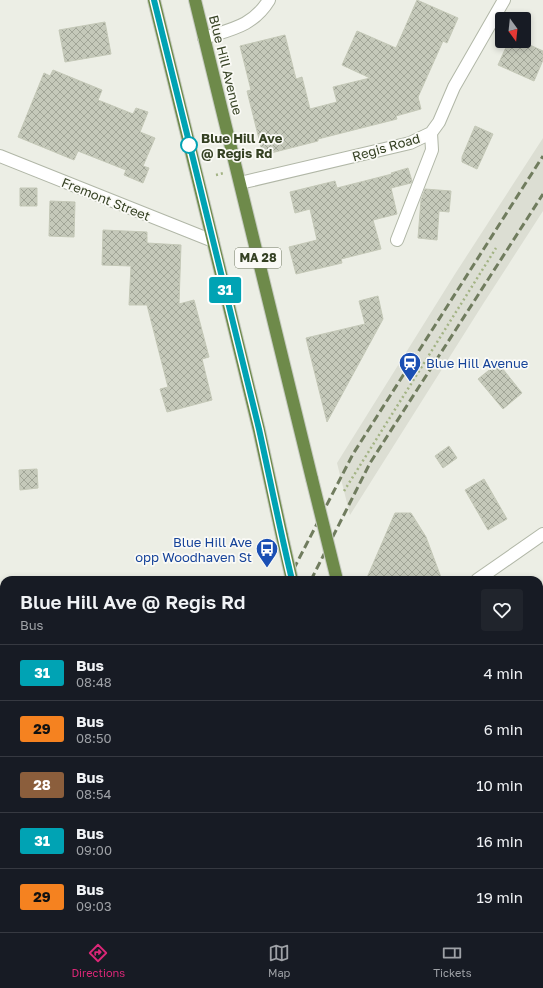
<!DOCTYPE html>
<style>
body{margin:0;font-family:"Golos Text",sans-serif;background:#20242c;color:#f1f3f6;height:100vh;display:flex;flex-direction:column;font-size:15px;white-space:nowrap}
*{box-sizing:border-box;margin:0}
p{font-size:13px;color:#9ea1a6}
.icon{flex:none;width:22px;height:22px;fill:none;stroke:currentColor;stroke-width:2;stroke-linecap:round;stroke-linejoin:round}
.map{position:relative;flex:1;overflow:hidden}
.sheet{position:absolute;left:0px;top:576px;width:543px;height:356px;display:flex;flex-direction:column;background:#171b24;border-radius:12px 12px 0 0;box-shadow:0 2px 6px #0003}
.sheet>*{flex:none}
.badge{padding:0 8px;border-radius:3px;font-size:14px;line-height:26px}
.needle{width:26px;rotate:165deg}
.buttons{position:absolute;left:495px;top:12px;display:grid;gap:8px}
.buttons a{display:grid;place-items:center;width:36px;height:36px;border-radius:4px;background:#171b24;box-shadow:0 2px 6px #0003;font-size:20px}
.map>.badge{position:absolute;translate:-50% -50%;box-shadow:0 0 0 2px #fff}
.round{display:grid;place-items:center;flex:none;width:42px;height:42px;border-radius:4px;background:#20242c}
.headline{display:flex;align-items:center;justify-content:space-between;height:68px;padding:0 20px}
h1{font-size:19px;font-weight:600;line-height:30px}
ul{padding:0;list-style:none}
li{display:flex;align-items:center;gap:12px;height:56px;padding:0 20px;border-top:1px solid #363941}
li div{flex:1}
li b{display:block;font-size:15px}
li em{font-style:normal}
li .badge{min-width:44px;font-weight:700;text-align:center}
.dock{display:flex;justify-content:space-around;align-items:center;height:56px;border-top:1px solid #363941;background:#171b24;font-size:11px;color:#9ea1a6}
.dock a{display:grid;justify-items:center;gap:2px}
.dock .on{color:#db2777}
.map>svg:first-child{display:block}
.built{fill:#dcded3}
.building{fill:url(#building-cross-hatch);stroke:#c4c8b7}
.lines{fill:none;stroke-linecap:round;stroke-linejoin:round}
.minor-casing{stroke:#b1b7a7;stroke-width:14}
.tertiary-casing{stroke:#b1b7a7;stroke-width:14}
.secondary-casing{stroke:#b0b89f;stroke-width:14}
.trunk-casing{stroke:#c6cac1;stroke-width:14}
.path{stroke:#a3b384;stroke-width:2.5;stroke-dasharray:2 3;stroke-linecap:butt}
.minor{stroke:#fff;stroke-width:12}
.tertiary{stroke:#fff;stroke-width:12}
.secondary{stroke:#fff;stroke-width:12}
.trunk{stroke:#6e8a4a;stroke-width:12}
.rail{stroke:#707c5e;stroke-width:3;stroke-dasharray:8 4;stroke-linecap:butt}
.trunk-bridge-casing{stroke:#c6cac1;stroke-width:14;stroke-linecap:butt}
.trunk-bridge{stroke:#6e8a4a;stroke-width:12}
.line-casing{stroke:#fff;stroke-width:9}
.line{stroke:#00a3b4;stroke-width:6}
.stop-dot{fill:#fff;stroke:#00a3b4;stroke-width:2}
.labels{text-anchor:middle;stroke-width:3.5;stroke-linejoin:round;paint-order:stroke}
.shield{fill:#fafaf6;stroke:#707862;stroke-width:1}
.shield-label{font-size:12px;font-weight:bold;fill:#354123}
.street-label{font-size:13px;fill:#354123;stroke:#fafaf6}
.stop-label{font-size:13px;font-weight:bold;fill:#354123;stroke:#fafaf6;text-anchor:start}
.transit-label{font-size:13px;fill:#164399;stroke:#fafaf6;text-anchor:start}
</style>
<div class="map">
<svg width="543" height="932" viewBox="0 0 543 932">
<defs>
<pattern id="building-cross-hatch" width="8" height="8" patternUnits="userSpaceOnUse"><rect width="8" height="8" fill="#c5c9ba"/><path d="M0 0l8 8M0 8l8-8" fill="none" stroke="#a1a597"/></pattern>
</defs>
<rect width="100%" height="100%" fill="#eceee5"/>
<path class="built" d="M543,138V211L483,304L350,515L337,463L455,274Z"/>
<path class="building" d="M417,0L458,18L447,43L443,41L418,97L421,109L396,116L397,119L318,139V141L263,155L247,91L251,90L240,46L285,35L296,79L302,77L310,109L337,102L333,87L370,78L342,65L357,31L396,48Z
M105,22L111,54L65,62L59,30Z
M510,41H521L543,51V60L534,81L498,65L507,45H509Z
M53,70L102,90L98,100L133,114L136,108L148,112L140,132L155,138L143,166L149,168L143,183L124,175L126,170L78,151L74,160L18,137L44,73L50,76Z
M475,126L493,134L477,169L462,162V157Z
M408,168L412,181L411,183L391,188L397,214L373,220L381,249L341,259L342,263L296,274L289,247L317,240L310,209L295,213L290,192L335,181L337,188L392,174L391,173Z
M20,188H37V206H20Z
M425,189L451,191L449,212L439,211L437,240L418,238L421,200Z
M50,201L75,202L74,237L49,236Z
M103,230L147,232V243L181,245L179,304L194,300L209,357L202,359L212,400L167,412L160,389L168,387L147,305H129L131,266L102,265Z
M378,296L383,319L327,422L306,338L365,324L359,301Z
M498,363L522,393L503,409L478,379Z
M449,446L457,458L443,468L435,456Z
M37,469L38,488L20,490L19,470Z
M484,479L507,519L488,530L465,490Z
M395,513H411L426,537L442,580H366Z"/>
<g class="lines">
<g class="minor-casing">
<path id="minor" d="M204,38C232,29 253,26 269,0
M0,156L213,241
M240,183L410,143L431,133L439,122L454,87L504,0
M397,240L432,150L431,133
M539,715L543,716"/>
</g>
<g class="tertiary-casing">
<path id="tertiary" d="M477,580L543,534"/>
</g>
<g class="secondary-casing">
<path id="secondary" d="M0,789L4,802
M48,928L49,932"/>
</g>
<g class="trunk-casing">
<path id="trunk" d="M154,0L242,360L259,430L282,536
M195,0L312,479
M381,928L382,932
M418,928L419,932"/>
</g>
<path class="path" d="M216,175L224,173
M344,491L496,248"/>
<use href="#minor" class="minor"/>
<use href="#tertiary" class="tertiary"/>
<use href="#secondary" class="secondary"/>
<use href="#trunk" class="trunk"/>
<path class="rail" d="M288,580L353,454L543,156
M311,580L370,463L543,194
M136,932L137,928
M157,932L159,928"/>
<g class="trunk-bridge-casing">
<path id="trunk-bridge" d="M312,479L337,580
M282,536L292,580"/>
</g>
<use href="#trunk-bridge" class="trunk-bridge"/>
</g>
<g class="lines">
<g class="line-casing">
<path id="line" d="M154,0C189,143 225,286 259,429C270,479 280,530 292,580"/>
</g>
<use href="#line" class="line"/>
</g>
<defs>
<g id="station-pin" transform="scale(1.15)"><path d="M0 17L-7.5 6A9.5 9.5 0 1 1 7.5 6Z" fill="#1a4fb4" stroke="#fafaf6"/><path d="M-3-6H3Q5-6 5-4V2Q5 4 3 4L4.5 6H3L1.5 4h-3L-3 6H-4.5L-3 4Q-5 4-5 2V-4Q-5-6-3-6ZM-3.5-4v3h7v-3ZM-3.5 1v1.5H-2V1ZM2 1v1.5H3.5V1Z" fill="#fff"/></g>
<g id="bus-pin" transform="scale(1.15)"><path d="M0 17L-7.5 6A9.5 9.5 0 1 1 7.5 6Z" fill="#1a4fb4" stroke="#fafaf6"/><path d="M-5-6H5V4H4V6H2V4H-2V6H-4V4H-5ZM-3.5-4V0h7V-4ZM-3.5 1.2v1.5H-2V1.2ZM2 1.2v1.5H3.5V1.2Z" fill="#fff"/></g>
</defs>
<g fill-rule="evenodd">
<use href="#station-pin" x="410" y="363"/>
<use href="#bus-pin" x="267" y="549"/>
</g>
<circle class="stop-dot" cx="189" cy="145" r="8"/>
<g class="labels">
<rect class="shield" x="235" y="248" width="46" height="20" rx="3"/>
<g class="shield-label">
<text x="258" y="262">MA 28</text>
</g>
<g class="street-label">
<text transform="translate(226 65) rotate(76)" y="5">Blue Hill Avenue</text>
<text transform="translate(386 147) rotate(-16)" y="5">Regis Road</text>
<text transform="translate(106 199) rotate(22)" y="5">Fremont Street</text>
</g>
<g class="stop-label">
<text x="201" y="143">Blue Hill Ave<tspan x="201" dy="15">@ Regis Rd</tspan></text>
</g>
<g class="transit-label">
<text x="426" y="368">Blue Hill Avenue</text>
<text x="252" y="547" text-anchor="end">Blue Hill Ave<tspan x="252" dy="15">opp Woodhaven St</tspan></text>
</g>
</g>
</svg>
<div class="buttons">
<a><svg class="needle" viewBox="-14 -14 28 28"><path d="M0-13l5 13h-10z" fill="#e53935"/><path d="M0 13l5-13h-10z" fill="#9ea1a6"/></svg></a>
</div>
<b class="badge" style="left:225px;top:290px;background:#00a3b4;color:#fff">31</b>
<section class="sheet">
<div class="headline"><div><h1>Blue Hill Ave @ Regis Rd</h1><p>Bus</p></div><a class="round"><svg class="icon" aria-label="heart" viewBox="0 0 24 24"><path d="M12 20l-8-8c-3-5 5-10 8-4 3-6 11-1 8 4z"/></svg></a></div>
<ul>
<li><span class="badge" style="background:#00a3b4;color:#fff">31</span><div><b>Bus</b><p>08:48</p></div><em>4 min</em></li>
<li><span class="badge" style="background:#f58220;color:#111">29</span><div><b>Bus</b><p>08:50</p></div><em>6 min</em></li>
<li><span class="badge" style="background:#8b5e3c;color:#fff">28</span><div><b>Bus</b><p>08:54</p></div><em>10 min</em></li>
<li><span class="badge" style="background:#00a3b4;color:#fff">31</span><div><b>Bus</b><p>09:00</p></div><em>16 min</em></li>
<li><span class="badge" style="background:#f58220;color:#111">29</span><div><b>Bus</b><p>09:03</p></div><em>19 min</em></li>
</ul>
</section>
</div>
<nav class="dock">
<a class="on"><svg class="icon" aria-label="directions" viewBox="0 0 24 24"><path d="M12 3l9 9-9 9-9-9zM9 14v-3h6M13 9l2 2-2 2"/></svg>Directions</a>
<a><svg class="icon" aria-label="map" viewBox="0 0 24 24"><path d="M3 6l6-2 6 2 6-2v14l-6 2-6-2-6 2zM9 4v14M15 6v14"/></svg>Map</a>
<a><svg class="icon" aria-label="tickets" viewBox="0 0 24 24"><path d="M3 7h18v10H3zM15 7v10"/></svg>Tickets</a>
</nav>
